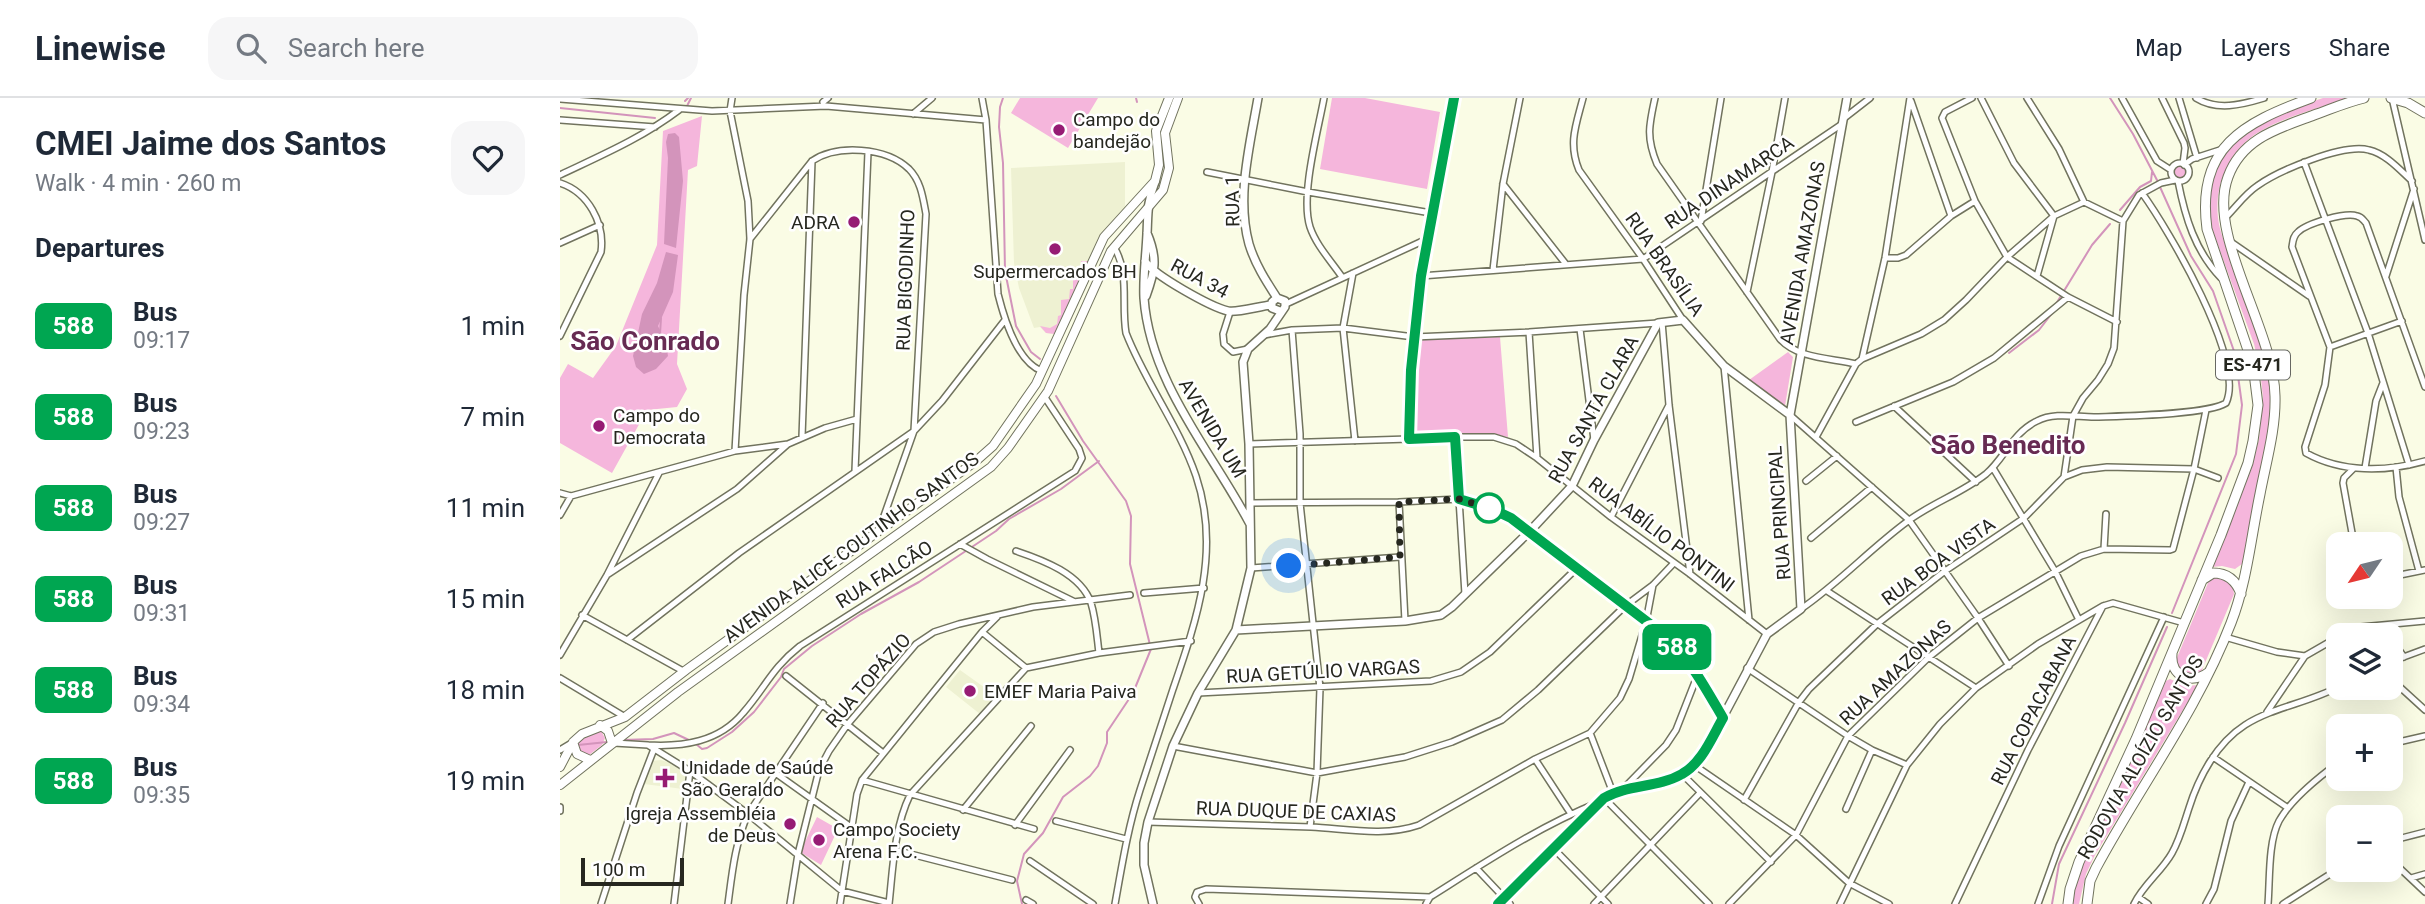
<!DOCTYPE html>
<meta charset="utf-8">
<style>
body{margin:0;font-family:Roboto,sans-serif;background:#f6f6f7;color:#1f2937;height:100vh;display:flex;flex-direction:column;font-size:26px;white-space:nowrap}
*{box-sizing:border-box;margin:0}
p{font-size:23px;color:#747a83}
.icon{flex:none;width:38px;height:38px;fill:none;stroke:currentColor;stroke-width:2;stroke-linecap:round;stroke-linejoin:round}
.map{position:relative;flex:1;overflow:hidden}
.side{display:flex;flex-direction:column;background:#fff;width:560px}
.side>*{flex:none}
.badge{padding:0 14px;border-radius:10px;font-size:24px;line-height:46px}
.needle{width:46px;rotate:235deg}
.controls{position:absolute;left:1766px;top:434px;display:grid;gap:14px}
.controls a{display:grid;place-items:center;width:77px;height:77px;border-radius:14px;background:#fff;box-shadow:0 7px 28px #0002;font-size:35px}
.scale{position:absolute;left:21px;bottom:18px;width:103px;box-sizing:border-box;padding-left:7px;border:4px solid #26271f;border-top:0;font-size:19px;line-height:24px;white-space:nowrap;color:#26271f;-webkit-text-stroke:5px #fff;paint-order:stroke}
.you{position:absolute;width:35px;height:35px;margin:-18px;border:5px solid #fff;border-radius:50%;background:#1a73e8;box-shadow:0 0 0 10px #1a73e833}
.map>.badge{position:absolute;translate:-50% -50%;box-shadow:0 0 0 4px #fff}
h2{padding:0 35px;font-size:26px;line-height:63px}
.round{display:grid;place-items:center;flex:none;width:74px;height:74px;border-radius:21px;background:#f6f6f7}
.overview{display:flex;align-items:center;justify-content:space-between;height:119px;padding:0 35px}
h1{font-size:33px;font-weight:700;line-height:52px}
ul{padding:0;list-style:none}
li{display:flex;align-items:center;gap:21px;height:91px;padding:0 35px}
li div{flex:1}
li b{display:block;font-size:26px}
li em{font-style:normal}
li .badge{min-width:77px;font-weight:700;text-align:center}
header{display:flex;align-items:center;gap:42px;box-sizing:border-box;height:98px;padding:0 35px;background:#fff;border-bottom:2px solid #e0e1e3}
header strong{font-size:33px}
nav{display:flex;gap:38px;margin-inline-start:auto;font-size:24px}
.search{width:490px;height:63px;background:#f6f6f7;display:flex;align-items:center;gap:18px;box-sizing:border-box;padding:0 24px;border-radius:21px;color:#747a83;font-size:26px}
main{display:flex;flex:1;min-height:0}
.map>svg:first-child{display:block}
.built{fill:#eef1d2}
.green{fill:#f5b6dc}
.water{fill:#d394bb}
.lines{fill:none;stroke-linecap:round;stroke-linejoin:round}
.stream{stroke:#d394bb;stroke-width:2}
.minor-casing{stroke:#71735e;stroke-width:8}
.tertiary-casing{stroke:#71735e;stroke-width:10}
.secondary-casing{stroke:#71735e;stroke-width:10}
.primary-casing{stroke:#71735e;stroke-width:11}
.minor{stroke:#fff;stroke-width:5}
.tertiary{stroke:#fff;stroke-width:7}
.secondary{stroke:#fff;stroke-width:8}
.primary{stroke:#fff;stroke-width:9}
.line-casing{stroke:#fff;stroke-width:16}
.line{stroke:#00a651;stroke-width:10}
.walk{stroke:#26271f;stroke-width:7;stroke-dasharray:0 12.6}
.poi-dot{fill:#961b74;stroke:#fff;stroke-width:2.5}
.stop-dot{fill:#fff;stroke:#00a651;stroke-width:3.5}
.labels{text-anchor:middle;stroke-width:5;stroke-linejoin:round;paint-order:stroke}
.shield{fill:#fff;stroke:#676862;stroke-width:2}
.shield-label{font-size:18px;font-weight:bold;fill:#26271f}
.poi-label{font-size:19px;fill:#26271f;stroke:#fff;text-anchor:start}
.street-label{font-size:19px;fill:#26271f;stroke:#fff}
.district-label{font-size:26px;font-weight:bold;fill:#672b53;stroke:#fff}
</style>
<header>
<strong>Linewise</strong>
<div class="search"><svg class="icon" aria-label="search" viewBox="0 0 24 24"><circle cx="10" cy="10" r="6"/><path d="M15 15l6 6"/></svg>Search here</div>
<nav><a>Map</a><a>Layers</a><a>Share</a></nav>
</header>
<main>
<section class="side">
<div class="overview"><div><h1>CMEI Jaime dos Santos</h1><p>Walk · 4 min · 260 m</p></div><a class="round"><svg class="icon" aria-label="heart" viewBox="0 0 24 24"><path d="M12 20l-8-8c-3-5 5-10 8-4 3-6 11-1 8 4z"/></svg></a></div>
<h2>Departures</h2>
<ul>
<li><span class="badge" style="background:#00a651;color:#fff">588</span><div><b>Bus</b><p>09:17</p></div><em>1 min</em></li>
<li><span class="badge" style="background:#00a651;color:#fff">588</span><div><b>Bus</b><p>09:23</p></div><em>7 min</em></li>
<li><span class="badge" style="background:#00a651;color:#fff">588</span><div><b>Bus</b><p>09:27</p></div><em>11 min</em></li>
<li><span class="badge" style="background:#00a651;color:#fff">588</span><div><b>Bus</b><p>09:31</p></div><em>15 min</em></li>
<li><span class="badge" style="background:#00a651;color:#fff">588</span><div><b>Bus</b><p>09:34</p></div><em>18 min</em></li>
<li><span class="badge" style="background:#00a651;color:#fff">588</span><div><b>Bus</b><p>09:35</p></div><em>19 min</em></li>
</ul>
</section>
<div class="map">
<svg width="1865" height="806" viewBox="0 0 1865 806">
<rect width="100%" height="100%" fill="#fafce5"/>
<path class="built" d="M565,64V111L544,135L495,236L486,235L480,229L474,230L459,190L454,165L451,70Z
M400,572L435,597L420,616L386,589Z
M101,662L119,668L126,674L123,691L84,686L91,663Z"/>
<path class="green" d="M460,0H538L508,50L451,15Z
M772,0H805L880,14L867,91L760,71Z
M1763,0H1789C1760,10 1726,18 1699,34C1670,51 1654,86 1658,120C1660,136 1667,151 1673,165C1688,204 1707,245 1710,287C1715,345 1694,410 1682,466L1675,471L1662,468L1652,469L1692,369L1699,341L1703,299L1700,272L1694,246L1652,131L1649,110L1653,80L1661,61L1672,46L1710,18Z
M142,18L137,68L128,72L117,266L127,291L117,309L87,312L52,375L0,345V280L8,266L33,280L56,248L97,147L103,33Z
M1611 74a9 9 0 1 1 18 0a9 9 0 1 1-18 0Z
M521,163H528L495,236L486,235L480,228L490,230L497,226L498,218L501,217V202L509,201L510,191H513V179L521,178Z
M940,239L948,339L932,336L863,337L857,335L851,328L856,247L863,242Z
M1228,254L1233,259L1225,308L1189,282Z
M1663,479L1673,489L1674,496L1642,572L1637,577H1625L1617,569L1616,562L1648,485L1653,480Z
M1610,581L1626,588L1638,587L1535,757L1526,776L1519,806H1511L1521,764L1606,583Z
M41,633L45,640L42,647L29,657L19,654L17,648C21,638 31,635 41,633Z
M257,719L278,731L261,767L240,754Z"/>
<path class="water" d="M115,35L119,39L123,83L116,150L104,146L108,60L106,44L108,36Z
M106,154L118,157L113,194L98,228L106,245L108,258L96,271L84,276L76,269L73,258L82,216L97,185Z"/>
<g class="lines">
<path class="stream" d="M443,0L440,9L439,29L443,65L445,173L456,228L471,254L480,261
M576,0L577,4
M1550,0L1573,36L1598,84
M125,3L128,0
M127,8L131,0
M0,10L95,20
M1600,89L1631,158L1653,193L1675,256L1682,307L1676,356L1612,515
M1560,112L1580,89L1591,83L1592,74
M1496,206L1532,147L1550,126
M100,236L101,220
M1449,255L1479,232L1493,214
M63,642L93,641L114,635L131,643
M136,646L142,651L147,650L172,634L194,614L221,579L224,571L252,548L301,516L359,484L436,433L449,421L501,391L539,363
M18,647L47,644
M462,806L457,783L464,756L483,735L503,699L530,678L538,668L547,645V634L573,595L591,551L570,466L571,418L566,403L523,343L496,298
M1492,806L1499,766L1565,625L1607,529"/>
<g class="minor-casing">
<path id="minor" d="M172,0L170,13L188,103L190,141L184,197L175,353
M422,0L426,22L438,196C444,220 457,264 482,273
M764,0C758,33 740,98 750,129C756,147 771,163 782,179
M1023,0C1016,27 1008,45 1019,72L1083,161L1123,222
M1095,0C1089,27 1086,40 1097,66L1220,241C1238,261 1271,260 1296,266
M1412,0L1385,14L1382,20L1415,103L1447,159L1508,199L1557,224
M1421,0L1454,65L1494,118
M1467,0L1499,51L1524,104L1563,123
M1562,0L1597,63L1611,72
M1602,0L1624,45L1625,50L1623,66
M1619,0L1637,60
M1636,0C1657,13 1681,7 1704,0
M1832,0L1865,142
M0,1L152,13L266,8L426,22
M1351,3L1391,118
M263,4L268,0
M353,16L372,0
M1283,21L1310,0
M0,22L95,29
M1744,64L1808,235L1849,367
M1611 74a9 9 0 1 1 18 0a9 9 0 1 1-18 0Z
M1624,67L1632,61L1663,51
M647,74L748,94L871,115
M0,77C42,57 82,40 119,12
M1618,83C1625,119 1635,153 1661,180
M0,85C28,94 45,125 41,154L0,238
M943,86L1005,165
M1666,119C1677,108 1685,96 1697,88C1718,73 1783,45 1809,52C1826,56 1839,71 1852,83
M1141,123L1161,0
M190,141L252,63C277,46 326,49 349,71C361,83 363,100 366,116L354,333
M1671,144L1749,198
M0,145L40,127
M554,149C570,175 561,206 566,235C585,284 619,328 636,378C661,452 637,521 613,591C602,624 591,658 580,692C568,729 562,767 555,806
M1325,160H1338L1346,157L1391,118L1415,103
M933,172L943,86L960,0
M793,175L783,230L795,343
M861,178L1083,161L1282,26
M1477,178L1494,118
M1826,178L1854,91
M1187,194L1212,74L1225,0
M726,206L867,141
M670,214L663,236L664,246L673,254L688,251
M1102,224L1109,307L1130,476
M1020,231L1034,342
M732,232L740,336V405L760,590L757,675L750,729
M969,234L977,360
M704,237L732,232L783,230L854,239L969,234L1098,225
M1770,249L1842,223
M1302,261L1361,236L1384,222L1406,202L1447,159L1494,118L1524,104
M1164,268L1189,522
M1865,289L1806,125C1803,122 1802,119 1797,118C1786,114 1747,125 1738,134C1733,138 1733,143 1732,149L1770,249L1765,287L1745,349L1746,355C1782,375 1826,374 1865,363
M1334,308L1416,384
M1230,317L1349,422L1418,520L1449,568
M1296,324L1393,284L1434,260L1508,199
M242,339L252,63
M896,339H934L956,346L977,360L1051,419L1130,476L1207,536
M1256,339L1296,266L1302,261L1325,160L1350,0
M689,346L849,341
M1836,369L1839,399L1859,473
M1433,370L1495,473L1519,522
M1805,370L1816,303L1823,285
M1793,371L1784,380L1783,385L1794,446
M295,373L308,54
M1504,379L1513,318L1523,300L1538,282L1548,266L1554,250L1563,123L1579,97L1601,85L1615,82
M1246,383L1277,358
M0,395L11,398L175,353L228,346
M839,404L845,523
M691,405L839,404L899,401L905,496
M0,417L11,398
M1051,419L1109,307
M319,432L354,333L382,303L445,222
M970,433L1107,539C1131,563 1146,591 1163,620
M1251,440L1312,389
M400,446L427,461L513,503
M1544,451L1546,416
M456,453C483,462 521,476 531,505C536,521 537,539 539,555
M691,470L840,459
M47,477L177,391L228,346L265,330L297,321
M1830,479L1865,472
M1267,493L1416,590
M584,495L644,490
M1241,511C1279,485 1311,450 1348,423C1372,405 1402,395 1426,376C1445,360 1452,335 1477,323C1494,314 1516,319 1534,319C1561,318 1647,317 1666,305C1686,262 1608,131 1582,95
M22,517L123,573
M422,534L466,570L539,555L631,543
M1780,537L1801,529L1865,523
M1665,539L1717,554L1745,558L1778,539
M1830,539L1844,559
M67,542L179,455L354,333
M0,557L47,477L99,375
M1830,564L1865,551
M1187,570L1288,638L1312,652L1347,667
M226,578L323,655
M0,580L65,619
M1830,580L1865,612
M638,595L871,583L901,574L930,554L1017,470
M1707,614L1745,558
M1030,635L1053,695
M54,645L88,647L130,673L188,716L282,793L329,805
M1830,646L1865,638
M88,647C123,649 159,644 183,615C205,590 212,570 240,548L515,373L522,360L519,351L484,298
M613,648L757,675L845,659L892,644L942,622L978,592L1065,508L1093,487L1113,466
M0,652L10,646
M1653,659L1728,710
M975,661L1011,716
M1134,667L1236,737L1289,785L1329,806
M214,674L291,729
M1122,676L1211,764
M302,682L474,731
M1062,692L1106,647L1116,632L1138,576
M1044,700L1149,806
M1184,702L1239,604L1249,591L1317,526L1385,473L1464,420L1504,379L1522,372L1547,369L1634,371L1658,380
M0,709V713
M1286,711L1312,652
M403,712L471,628
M496,723L566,741
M588,724C642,726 697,727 751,729C788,731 824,739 859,727L975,661L1030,635L1060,600L1069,581L1086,524L1093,487
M455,727L510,652
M1830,743L1865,734
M994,751L1048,806
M335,752L452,782
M1830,761L1865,794
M470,763L533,806
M916,770L950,806
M1851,780L1865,776
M1578,799L1588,806
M466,802L473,806
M41,806L77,695L94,651
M114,806L130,673
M168,806C172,776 175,744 188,716L263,605
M230,806L238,756L259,672L269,653L287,627L356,546L374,534L399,526L473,509L570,497
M280,806L297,696L302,682L422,534L437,519
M329,806C333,770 334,730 350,697L466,570
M639,806L635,799L637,794L646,791L870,799
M866,806L870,799C924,765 978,729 1037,705
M1034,806L1140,695
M1169,806L1236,737L1288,638L1369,559L1418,520L1521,458L1544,451L1610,452L1613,451L1634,371L1646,312
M1280,806L1347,667L1380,626L1416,590L1478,546L1543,508
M1395,806L1468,652L1543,508L1553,505L1624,525
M1478,806L1499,748L1604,519
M1574,806C1583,787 1602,773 1612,755C1620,741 1624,725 1629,710C1639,678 1657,645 1685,627C1713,609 1748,605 1778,589
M1646,806L1654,791L1671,723L1689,684
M1708,806C1710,782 1708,744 1719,723C1730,703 1759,679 1778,665
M1723,806L1778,771"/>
</g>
<g class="tertiary-casing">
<path id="tertiary" d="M698,0C690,47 676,99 689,146C695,166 706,183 717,200
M894,0L861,178L851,272L849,341L896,339L899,401L932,411L970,433
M595,84C587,104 588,115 587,136C586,158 583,178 584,200C590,285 652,354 690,426
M585,163C593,177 651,209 668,213C677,215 700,208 711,207
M586,198C595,173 598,161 587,135
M676,532L845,523L881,517L892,509L970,433L1012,388L1034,342L1098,225L1123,222L1164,268L1230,317
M593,806L584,767V745L588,724L613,648L638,595L676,532L691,470L689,346L683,264L688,251L710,231L725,209V203L717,200L712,204V210L720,213
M938,806L1044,700C1068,685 1100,690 1123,675C1133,669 1139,660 1146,651L1207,536L1241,511L1230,317L1287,0"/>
</g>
<g class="secondary-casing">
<path id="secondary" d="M40,627L48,633L52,645
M13,644L17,656L30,662
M0,669L13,644L22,636L65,619L126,572L416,363L433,348L476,286L544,139L595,83L599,67L596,33L609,0
M0,687L118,594L431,369L448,350L488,293L551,153L603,92L609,70L605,35L618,0"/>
</g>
<g class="primary-casing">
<path id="primary" d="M1831,0L1848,5L1865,15
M1642,482L1653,475C1667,475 1676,482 1681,496
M1612,556C1610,579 1632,587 1649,574
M1508,806L1510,791L1519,764L1576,641L1661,437L1688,365L1693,343L1698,307L1693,267L1647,131C1636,49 1683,25 1751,0
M1527,806L1530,783L1536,770C1580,688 1637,613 1671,525C1687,484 1691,439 1700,396C1706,364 1716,331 1715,298C1714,231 1646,137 1668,79C1682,40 1719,30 1754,17C1771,11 1787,4 1804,0"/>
</g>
<use href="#minor" class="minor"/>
<use href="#tertiary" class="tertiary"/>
<use href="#secondary" class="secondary"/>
<use href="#primary" class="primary"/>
</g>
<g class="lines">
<g class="line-casing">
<path id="line" d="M894,0L861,178L851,272L849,341L895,339L899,401L932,411L951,420L1107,539C1131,563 1146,591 1163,620C1152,639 1142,665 1122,676C1098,690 1068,686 1044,700L938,806"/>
</g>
<use href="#line" class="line"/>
<path class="walk" d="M729,468L840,459L839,404L899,401L932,411L929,410"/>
</g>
<g class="poi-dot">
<circle cx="499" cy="32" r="7"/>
<circle cx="294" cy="124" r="7"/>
<circle cx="495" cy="151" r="7"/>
<circle cx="39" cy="328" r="7"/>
<circle cx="410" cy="593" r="7"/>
<path d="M101.5 669.5h7v7h7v7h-7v7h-7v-7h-7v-7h7z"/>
<circle cx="230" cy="726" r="7"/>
<circle cx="259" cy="742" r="7"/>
</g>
<circle class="stop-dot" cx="929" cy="410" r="14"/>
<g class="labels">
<rect class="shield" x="1656" y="252.5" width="74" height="29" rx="5"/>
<g class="shield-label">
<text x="1693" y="273">ES-471</text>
</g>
<g class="poi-label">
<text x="513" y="28">Campo do<tspan x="513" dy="22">bandejão</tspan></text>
<text x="280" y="131" text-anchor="end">ADRA</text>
<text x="495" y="180" text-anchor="middle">Supermercados BH</text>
<text x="53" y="324">Campo do<tspan x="53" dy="22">Democrata</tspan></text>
<text x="424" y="600">EMEF Maria Paiva</text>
<text x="121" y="676">Unidade de Saúde<tspan x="121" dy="22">São Geraldo</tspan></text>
<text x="216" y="722" text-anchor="end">Igreja Assembléia<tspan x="216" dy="22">de Deus</tspan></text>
<text x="273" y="738">Campo Society<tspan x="273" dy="22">Arena F.C.</tspan></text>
</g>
<g class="street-label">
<text transform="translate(1169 84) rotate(-34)" y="7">RUA DINAMARCA</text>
<text transform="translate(672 103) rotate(-91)" y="7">RUA 1</text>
<text transform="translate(1242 155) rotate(-80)" y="7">AVENIDA AMAZONAS</text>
<text transform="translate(1105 166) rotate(55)" y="7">RUA BRASÍLIA</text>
<text transform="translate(640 180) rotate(28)" y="7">RUA 34</text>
<text transform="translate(345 182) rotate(-88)" y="7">RUA BIGODINHO</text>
<text transform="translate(1033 311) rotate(-61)" y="7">RUA SANTA CLARA</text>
<text transform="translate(653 330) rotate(59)" y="7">AVENIDA UM</text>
<text transform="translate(1219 415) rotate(-94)" y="7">RUA PRINCIPAL</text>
<text transform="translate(1102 436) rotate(37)" y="7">RUA ABÍLIO PONTINI</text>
<text transform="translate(291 449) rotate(-36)" y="7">AVENIDA ALICE COUTINHO SANTOS</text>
<text transform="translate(1378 463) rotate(-36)" y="7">RUA BOA VISTA</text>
<text transform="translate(324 476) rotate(-32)" y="7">RUA FALCÃO</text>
<text transform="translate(763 573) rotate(-3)" y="7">RUA GETÚLIO VARGAS</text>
<text transform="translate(1335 574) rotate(-43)" y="7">RUA AMAZONAS</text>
<text transform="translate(308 582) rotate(-49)" y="7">RUA TOPÁZIO</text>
<text transform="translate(1473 612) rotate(-63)" y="7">RUA COPACABANA</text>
<text transform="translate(1580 659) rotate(-60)" y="7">RODOVIA ALOÍZIO SANTOS</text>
<text transform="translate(736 713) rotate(2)" y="7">RUA DUQUE DE CAXIAS</text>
</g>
<g class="district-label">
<text x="85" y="252">São Conrado</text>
<text x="1448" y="356">São Benedito</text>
</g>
</g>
</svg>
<div class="controls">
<a><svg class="needle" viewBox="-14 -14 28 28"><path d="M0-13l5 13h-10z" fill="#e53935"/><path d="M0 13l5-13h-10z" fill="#747a83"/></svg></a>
<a><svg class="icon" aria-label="layers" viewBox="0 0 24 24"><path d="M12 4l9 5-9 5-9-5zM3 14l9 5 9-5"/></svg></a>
<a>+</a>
<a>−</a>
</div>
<div class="scale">100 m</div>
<div class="you" style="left:729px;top:468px"></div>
<b class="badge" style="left:1117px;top:549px;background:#00a651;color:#fff">588</b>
</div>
</main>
